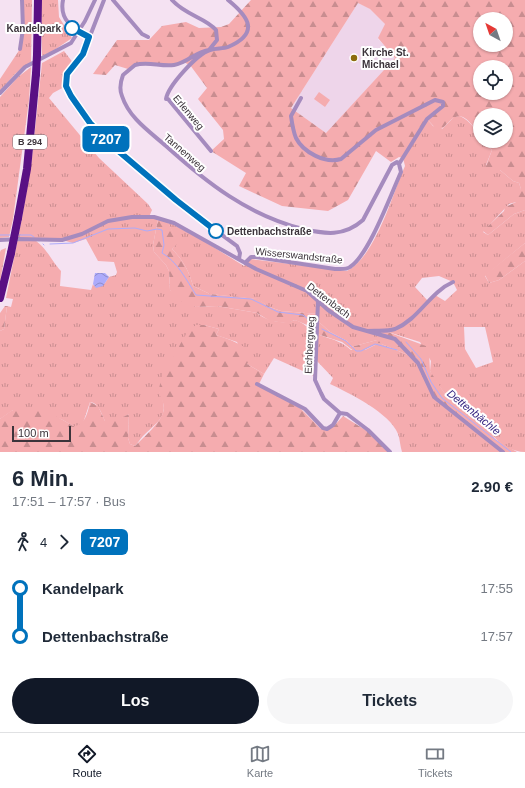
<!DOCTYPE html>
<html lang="de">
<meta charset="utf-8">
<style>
body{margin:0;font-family:Arial,sans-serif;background:#f6f6f7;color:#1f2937;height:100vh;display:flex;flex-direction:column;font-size:15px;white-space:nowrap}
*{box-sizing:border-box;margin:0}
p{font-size:13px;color:#747a83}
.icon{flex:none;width:22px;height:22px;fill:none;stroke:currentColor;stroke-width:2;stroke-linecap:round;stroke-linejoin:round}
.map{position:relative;height:452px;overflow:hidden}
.sheet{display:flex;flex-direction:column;background:#fff;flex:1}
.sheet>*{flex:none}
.badge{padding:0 8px;border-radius:6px;font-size:14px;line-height:26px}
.needle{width:26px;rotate:320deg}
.fabs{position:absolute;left:473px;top:12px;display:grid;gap:8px}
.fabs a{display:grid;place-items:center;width:40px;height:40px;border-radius:50%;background:#fff;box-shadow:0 1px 3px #0004;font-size:20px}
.scale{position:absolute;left:12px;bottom:10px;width:59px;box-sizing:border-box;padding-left:4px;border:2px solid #3c343b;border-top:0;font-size:11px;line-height:14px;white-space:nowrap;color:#3c343b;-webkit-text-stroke:3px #fff;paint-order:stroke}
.map>.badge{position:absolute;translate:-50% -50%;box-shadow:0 0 0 2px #fff}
.legs{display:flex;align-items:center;gap:6px;height:44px;padding:0 12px;font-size:13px}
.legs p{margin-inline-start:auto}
.headline{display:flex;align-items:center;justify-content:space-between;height:68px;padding:0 12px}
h1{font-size:22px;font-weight:600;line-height:30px}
.cta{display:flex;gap:8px;margin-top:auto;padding:8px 12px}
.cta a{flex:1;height:46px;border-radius:24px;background:#111827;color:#fff;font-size:16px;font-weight:600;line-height:46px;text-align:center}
.cta a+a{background:#f6f6f7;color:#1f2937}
ul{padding:0 12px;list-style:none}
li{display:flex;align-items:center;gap:14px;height:48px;font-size:15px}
li i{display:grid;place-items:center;width:6px;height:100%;margin:0 5px;background:currentColor}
li i::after{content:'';width:10px;height:10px;margin:-5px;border:3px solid;border-radius:50%;background:#fff}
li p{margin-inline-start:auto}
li:first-child i{background:linear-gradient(#0000 50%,currentColor 0)}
li:last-child i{background:linear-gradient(currentColor 50%,#0000 0)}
.tab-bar{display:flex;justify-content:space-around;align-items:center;height:56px;border-top:1px solid #e0e1e3;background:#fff;font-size:11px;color:#747a83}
.tab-bar a{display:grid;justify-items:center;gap:2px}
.tab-bar .active{color:#111827}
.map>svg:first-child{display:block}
.built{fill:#eed5ea}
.grass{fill:url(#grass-tufts);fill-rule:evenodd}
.forest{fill:url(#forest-firs);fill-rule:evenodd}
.garden{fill:#f5acaf}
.water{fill:url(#water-waves)}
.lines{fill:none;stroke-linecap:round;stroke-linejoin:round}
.stream{stroke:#adabfb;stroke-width:1}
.street{stroke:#a58bbe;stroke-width:4}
.highway{stroke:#591084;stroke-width:8}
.highway-bridge{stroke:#591084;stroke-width:8}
.line-1-casing{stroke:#fff;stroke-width:9}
.line-1{stroke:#0072bc;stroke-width:6}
.stop-1-dot{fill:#fff;stroke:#0072bc;stroke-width:2}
.poi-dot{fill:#8c6b0d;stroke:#fff;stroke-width:1.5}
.labels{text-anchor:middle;stroke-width:4;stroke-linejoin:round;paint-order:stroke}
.shield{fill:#fff;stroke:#767176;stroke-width:1}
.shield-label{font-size:9px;font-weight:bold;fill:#3c343b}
.stop-label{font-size:10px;font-weight:bold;fill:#3c343b;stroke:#fff;text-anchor:end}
.poi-label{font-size:10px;font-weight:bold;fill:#3c343b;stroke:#fff;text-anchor:start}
.street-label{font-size:10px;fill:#3c343b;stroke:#fff}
.water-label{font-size:11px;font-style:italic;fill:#392883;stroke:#fff}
</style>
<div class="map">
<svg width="525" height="452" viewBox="0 0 525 452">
<defs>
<pattern id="grass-tufts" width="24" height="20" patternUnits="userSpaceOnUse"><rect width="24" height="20" fill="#f5acaf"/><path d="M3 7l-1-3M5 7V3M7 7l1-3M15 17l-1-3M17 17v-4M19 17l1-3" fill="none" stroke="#c88d90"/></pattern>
<pattern id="forest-firs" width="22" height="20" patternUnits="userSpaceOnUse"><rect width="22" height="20" fill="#f5acaf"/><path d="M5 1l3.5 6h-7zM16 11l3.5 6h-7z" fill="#c88d90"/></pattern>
<pattern id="water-waves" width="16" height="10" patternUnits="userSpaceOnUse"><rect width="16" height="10" fill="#adabfb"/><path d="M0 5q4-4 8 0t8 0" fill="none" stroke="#8e8ccc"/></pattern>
</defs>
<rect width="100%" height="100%" fill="#f5e2f2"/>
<path class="built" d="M358,3L369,8L385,24L378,39L396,57L326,133L291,108Z"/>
<path class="grass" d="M22,0H32L31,62L15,74L0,91V79L20,49Z
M41,0H58L59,17L72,38L53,51L42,56Z
M64,51L74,64L70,69L66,86L53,93L49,98L99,158L148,204L152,210L149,217L158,219L153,245L154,252L166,265L169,271L170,290L196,307L217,306L257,313C266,321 284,325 295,320C304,323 304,325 311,330C322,339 337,337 351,350H365L379,343L413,357L425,380L503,452H402C400,446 400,439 398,434C390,413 349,393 330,384L333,378L316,360L314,376L274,358L264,374L247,364L237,342L216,335L219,329L204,325L162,381L159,391C171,416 159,420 143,436C140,439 138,443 135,446L130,444L128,438L129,414L117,421H105C101,413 99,403 90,402L83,423L78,426H73L61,419L13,410L0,419V331L4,329L7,306L11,307L13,299L6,298L22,218L32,158L42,63ZM86,239L98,261L114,262L117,272L116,275L109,277L105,283L94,286L93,284L91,290L60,286L61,271C50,259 49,251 35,240H62L73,243Z
M31,67L29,100L13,219L9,237L0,238V97L18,77Z
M459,116C467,118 480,132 480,141H483L492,150L486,165L500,170L513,181L519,183L521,189L516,202L509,204L483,232L488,235L514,214L525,210V243L485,276L489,283L499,280L525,261V452C511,452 497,442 489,431C486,428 485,423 482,421C475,414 467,410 459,405C453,400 452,396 445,394L433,377L430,371L431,361L420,342L385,331H377V340L351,347L347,341L330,332L318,321V314L281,311L270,307L257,299L210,294L193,286C189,271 183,260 172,249L177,243L168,222L202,240L244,266L251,259L347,271C376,256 392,195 405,166L403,158L427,119L433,126L442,129L454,117ZM439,276L453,282L457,290L445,301L435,295L428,301L415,287L422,278ZM464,327H485L493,362L476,368L465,349Z"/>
<path class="forest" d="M251,0H525V210L514,214L488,235L483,231L504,211L505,207L516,202V193L521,189L519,183L513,181L500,170L487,173L486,166L492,150L483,141H506V115H480V136C474,128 464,109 452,119C447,123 444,128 438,131L427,119L403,158L399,157L391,162L376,151L348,200L328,211L282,206L239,186L246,173L211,151L224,139L223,130L198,99L207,88L190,65L183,62L173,65L140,63L128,69L115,65L106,75L93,74L117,40H149L162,26L186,22L199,28L221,27L229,24ZM358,3L370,9L385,24L378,38L395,58L326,133L291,108ZM480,19H506V45H480ZM480,67H506V93H480Z
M158,219L168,222L178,243L172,249C183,260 189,271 193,286L210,294L258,299L270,307L281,311L318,314V321L330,332L347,341L351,347L377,340V331H385L426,346L429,352L430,371L445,394L451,396L458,401L460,405L476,415L483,421L495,439L517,452H503L434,397L413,357L379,343L360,352H355L342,342L317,334L311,330L307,325L295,320L287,323L270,321L257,313L217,306L196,307L178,300L170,290L169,271L166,265L154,252L153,245Z
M525,243V261L499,280L489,283L485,275Z
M6,248L0,282V252L1,250Z
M5,306H7L4,329L0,331V313Z
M196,325H204L219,329L216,335C229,339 242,344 253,353L247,364L264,374L259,384L301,409L321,429L334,426L343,416L367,431L388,452H0V419C4,416 9,412 13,410C35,403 55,415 73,426C85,426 88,412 90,402L98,406L105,421L117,420L129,414L128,438L130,444L135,446C143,438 159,424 163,413C167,404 158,397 159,389C160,382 163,375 164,367C178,359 178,337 196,325Z"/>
<path class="garden" d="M319,92L330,100L325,107L314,99Z"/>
<path class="water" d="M95,273H105L109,277L103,286L96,288L93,284Z"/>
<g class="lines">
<path class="stream" d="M0,235H10
M19,235H31L34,237
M43,244L44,245
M50,244L73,243L108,229L135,228L147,231L157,229L162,230L164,245L162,253C177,261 187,281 196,295L251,299L278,312L303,315L313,323
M322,329L346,341L356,351H361L375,344L397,350
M406,342L421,359L431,382L442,398L511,452"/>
<path class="street" d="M63,0C59,20 73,29 89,37
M104,0L83,54L67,75L66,86L68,92C111,156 176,201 237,246L240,253L239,259
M113,0L142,34L148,37
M172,0C185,15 206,18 216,30L217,40L209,50C197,51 187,63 174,65C161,67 148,61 135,65L123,75C120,83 119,89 122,96C129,118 150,132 166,146C207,183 248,215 303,229C325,234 344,237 363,220L392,165L397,162L399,164
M20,49L23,29L22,0
M0,93L25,67L71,43L85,21L95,0
M301,98L291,116C292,123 293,131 296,138C303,152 325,164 341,159L376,130L435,100L443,102V106L427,119L399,164
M211,151L168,99H166C168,86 197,54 210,50C216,48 223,49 228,47C260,33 249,17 228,0
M0,240L18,239L62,240L82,234L108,221L132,217H154L174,223L256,269L307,291L328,310L353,327L395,339L418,363L434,397L503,452
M245,263L251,257H256L335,269C340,269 346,270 350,267C369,255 391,194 401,172L399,164
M318,301L315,380L321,393L324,399L340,413L347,414L368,430L390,452
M367,331C376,330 386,332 395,329C419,319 430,292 453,282
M257,384L305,409L323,428L327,429L333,425L340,413"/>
<path class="highway" d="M37,55L38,0
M18,218L27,169L36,74
M0,298L11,253"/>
<path class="highway-bridge" d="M36,74L37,55
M11,253L18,218"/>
</g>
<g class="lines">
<g class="line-1-casing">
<path id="line-1" d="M72,28L89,37L83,54L67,74L66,86L71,96L90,123L116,149L176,200L216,231"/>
</g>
<use href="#line-1" class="line-1"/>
</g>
<g class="stop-1-dot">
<circle cx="72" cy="28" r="7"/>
<circle cx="216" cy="231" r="7"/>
</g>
<circle class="poi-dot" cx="354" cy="58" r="4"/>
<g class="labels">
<rect class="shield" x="13" y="135" width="34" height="14" rx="3"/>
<g class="shield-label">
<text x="30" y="145">B 294</text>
</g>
<g class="stop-label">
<text x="61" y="32">Kandelpark</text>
<text x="227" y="235" text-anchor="start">Dettenbachstraße</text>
</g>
<g class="poi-label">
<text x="362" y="56">Kirche St.<tspan x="362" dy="12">Michael</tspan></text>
</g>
<g class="street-label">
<text transform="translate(189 112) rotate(50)" y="4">Erlenweg</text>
<text transform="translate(185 152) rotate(41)" y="4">Tannenweg</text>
<text transform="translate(299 255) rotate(6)" y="4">Wisserswandstraße</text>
<text transform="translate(329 300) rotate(37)" y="4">Dettenbach</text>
<text transform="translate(309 345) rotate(-87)" y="4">Eichbergweg</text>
</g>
<g class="water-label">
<text transform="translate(474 412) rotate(39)" y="4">Dettenbächle</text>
</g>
</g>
</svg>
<div class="fabs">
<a><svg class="needle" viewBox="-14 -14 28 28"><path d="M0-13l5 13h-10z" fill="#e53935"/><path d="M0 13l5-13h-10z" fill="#747a83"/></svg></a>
<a><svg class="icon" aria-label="locate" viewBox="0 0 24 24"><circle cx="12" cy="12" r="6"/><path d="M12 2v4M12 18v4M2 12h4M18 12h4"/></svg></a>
<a><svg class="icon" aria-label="layers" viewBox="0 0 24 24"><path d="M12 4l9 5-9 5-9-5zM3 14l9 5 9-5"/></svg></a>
</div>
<div class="scale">100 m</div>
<b class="badge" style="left:106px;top:139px;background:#0072bc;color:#fff">7207</b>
</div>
<section class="sheet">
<div class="headline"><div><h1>6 Min.</h1><p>17:51 – 17:57 · Bus</p></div><b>2.90 €</b></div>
<div class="legs"><svg class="icon" aria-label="walk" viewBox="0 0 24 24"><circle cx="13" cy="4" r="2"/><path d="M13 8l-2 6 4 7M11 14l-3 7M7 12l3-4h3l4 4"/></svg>4<svg class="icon" aria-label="forward" viewBox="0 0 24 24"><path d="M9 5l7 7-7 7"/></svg><b class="badge" style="background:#0072bc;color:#fff">7207</b></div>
<ul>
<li><i style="color:#0072bc"></i><b>Kandelpark</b><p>17:55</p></li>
<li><i style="color:#0072bc"></i><b>Dettenbachstraße</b><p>17:57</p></li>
</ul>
<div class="cta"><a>Los</a><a>Tickets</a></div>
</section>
<nav class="tab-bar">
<a class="active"><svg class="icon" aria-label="directions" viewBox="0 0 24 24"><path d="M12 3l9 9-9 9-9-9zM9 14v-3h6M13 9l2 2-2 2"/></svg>Route</a>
<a><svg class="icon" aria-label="map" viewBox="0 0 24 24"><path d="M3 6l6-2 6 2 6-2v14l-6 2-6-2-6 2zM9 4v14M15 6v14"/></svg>Karte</a>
<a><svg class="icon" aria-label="tickets" viewBox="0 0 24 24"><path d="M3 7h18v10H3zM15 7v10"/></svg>Tickets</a>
</nav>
